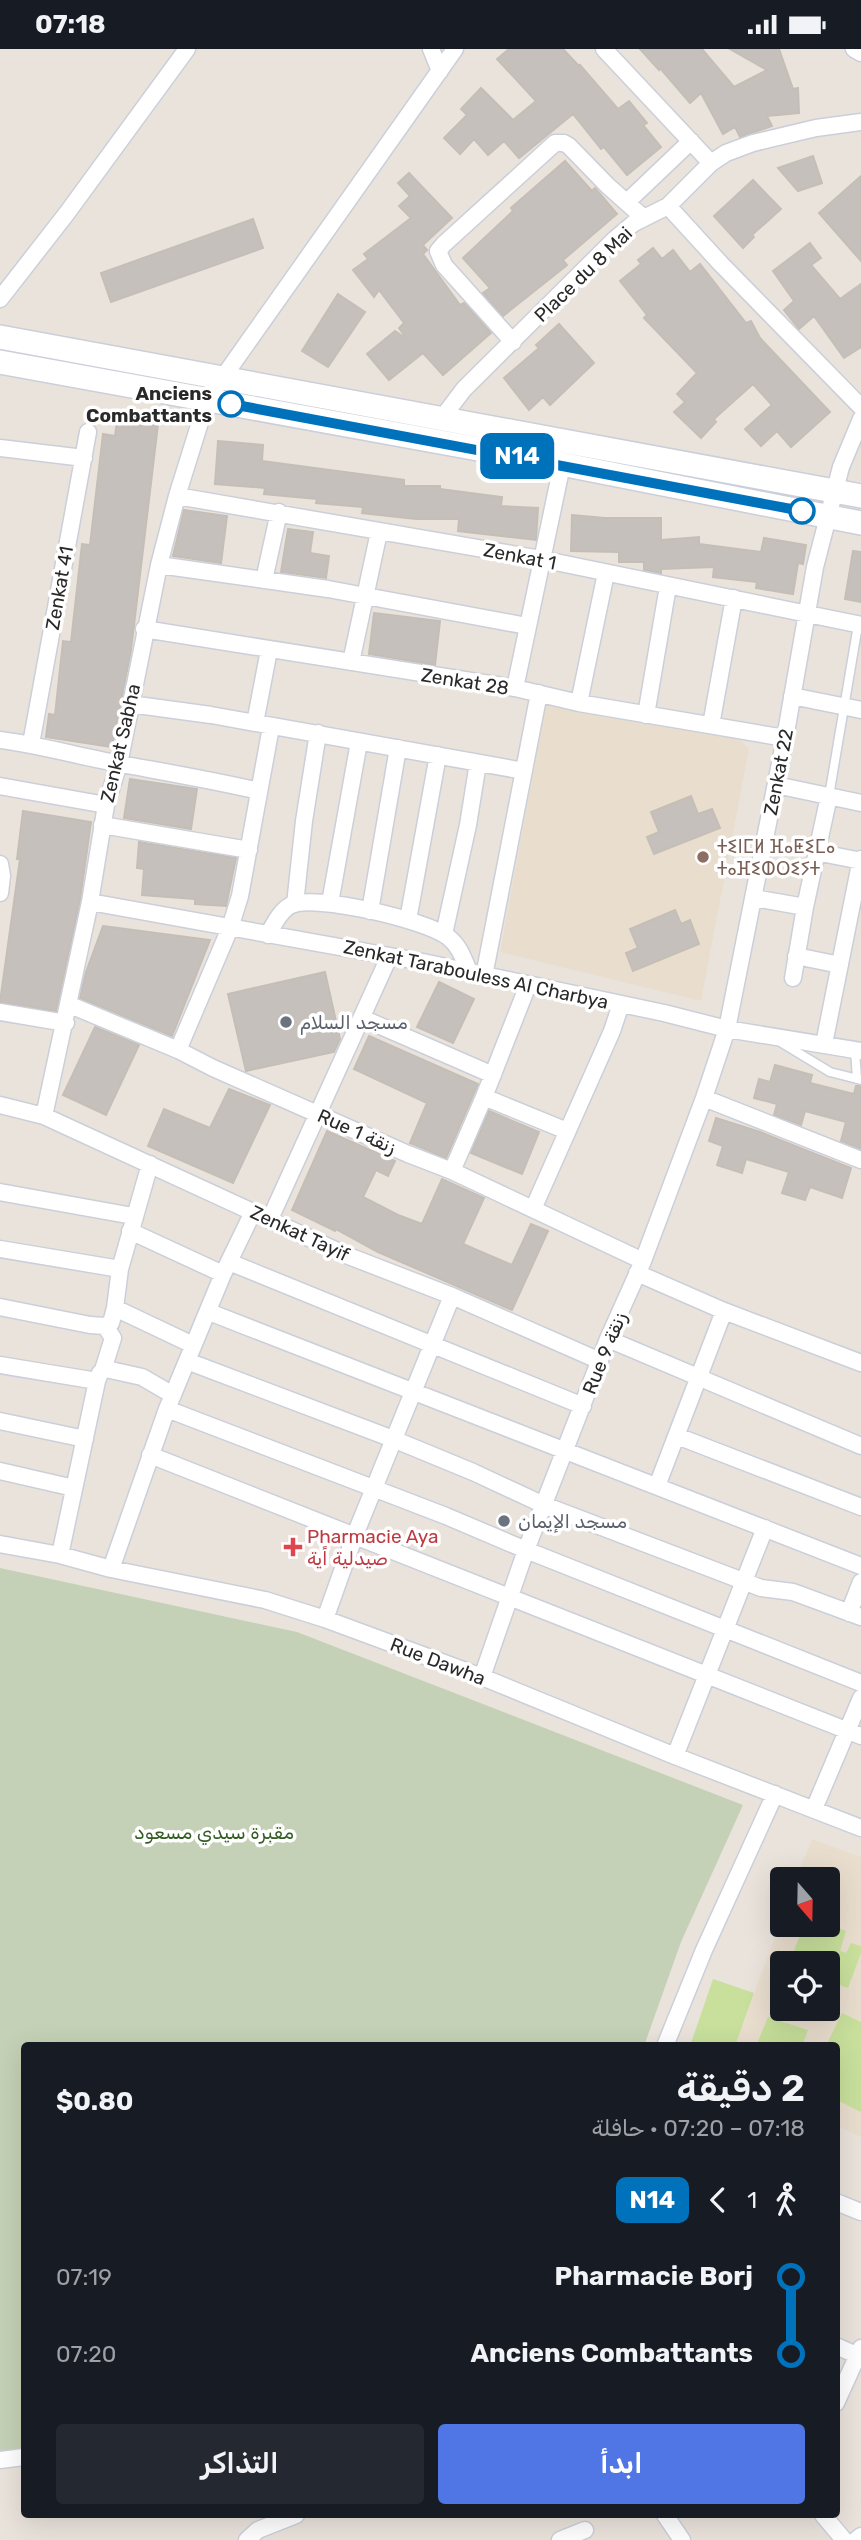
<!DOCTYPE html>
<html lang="ar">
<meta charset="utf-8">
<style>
body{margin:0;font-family:Rubik,Cairo,"Noto Sans Tifinagh",sans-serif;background:#242831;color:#f1f3f6;direction:rtl;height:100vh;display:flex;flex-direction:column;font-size:26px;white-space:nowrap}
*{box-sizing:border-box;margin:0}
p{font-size:23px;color:#9ea1a6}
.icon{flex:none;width:38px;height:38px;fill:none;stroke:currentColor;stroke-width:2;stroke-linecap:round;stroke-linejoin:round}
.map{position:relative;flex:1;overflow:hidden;direction:ltr}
.panel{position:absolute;left:21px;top:1993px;width:819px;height:476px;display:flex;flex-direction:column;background:#171b24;border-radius:7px;box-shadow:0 7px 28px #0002;direction:rtl}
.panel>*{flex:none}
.badge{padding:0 14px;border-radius:10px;font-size:24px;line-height:46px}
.needle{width:46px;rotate:160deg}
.controls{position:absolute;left:770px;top:1818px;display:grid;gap:14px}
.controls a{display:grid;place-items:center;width:70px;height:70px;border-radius:7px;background:#171b24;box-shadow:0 7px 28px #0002;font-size:35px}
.map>.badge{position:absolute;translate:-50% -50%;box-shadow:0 0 0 4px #fff}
.legs{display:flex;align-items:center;gap:10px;height:77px;padding:0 35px;font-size:23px}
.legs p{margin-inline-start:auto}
.head{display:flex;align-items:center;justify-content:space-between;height:119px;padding:0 35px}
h1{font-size:38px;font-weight:600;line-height:52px}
.action{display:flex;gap:14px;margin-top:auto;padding:14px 35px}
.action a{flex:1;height:80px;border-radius:7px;background:#4f76e4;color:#fff;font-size:28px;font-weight:600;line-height:80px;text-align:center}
.action a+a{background:#242831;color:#f1f3f6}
ul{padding:0 35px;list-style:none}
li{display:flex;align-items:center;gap:24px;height:77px;font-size:26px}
li i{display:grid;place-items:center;width:10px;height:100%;margin:0 9px;background:currentColor}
li i::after{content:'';width:18px;height:18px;margin:-9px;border:5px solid;border-radius:50%;background:#171b24}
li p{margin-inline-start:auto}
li:first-child i{background:linear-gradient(#0000 50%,currentColor 0)}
li:last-child i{background:linear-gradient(currentColor 50%,#0000 0)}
.status{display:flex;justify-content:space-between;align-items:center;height:49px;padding:0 35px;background:#171b24;direction:ltr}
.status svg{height:19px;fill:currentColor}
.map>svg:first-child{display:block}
.education{fill:#e9dece;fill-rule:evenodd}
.cemetery{fill:#c5d1b6}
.pitch{fill:#c8e09c}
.building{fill:#c5c0bc;stroke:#c5beb6;stroke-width:2}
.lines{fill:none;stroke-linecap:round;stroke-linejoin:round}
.lane-casing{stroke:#cbcfd9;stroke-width:11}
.street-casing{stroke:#cbcfd9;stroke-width:19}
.secondary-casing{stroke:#cbcfd9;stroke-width:26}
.lane{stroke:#fff;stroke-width:8}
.street{stroke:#fff;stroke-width:16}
.secondary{stroke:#fff;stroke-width:23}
.line-1-casing{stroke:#fff;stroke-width:16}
.line-1{stroke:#0072bc;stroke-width:10}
.stop-1-dot{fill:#fff;stroke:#0072bc;stroke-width:3.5}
.education-dot{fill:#8d6e63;stroke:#fff;stroke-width:2.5}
.worship-dot{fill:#6b7280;stroke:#fff;stroke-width:2.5}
.health-dot{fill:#e0444e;stroke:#fff;stroke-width:2.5}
.labels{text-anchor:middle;stroke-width:7;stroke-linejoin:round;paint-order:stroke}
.street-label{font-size:19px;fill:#292929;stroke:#fff}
.stop-label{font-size:19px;font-weight:bold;fill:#292929;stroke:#fff;text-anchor:end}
.education-label{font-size:19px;fill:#785e54;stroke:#fff;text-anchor:start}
.worship-label{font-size:19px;fill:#5b616d;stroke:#fff;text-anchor:start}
.health-label{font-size:19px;fill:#be3a42;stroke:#fff;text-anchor:start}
.park-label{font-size:19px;fill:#335d22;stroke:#fff}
</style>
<div class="status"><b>07:18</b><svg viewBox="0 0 49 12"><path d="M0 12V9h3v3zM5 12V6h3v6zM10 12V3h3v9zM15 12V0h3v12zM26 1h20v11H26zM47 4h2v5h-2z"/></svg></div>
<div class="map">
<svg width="861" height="2491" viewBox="0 0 861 2491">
<rect width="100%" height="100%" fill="#eae3dc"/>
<path class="education" d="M546,655L741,691L749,700L701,952L500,903Z
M812,1790L861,1808V2088L837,2077L836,1997H735L782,1869V1876H828V1830H796ZM782,1914H828V1960H782Z"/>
<path class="cemetery" d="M0,1519L297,1583L743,1756L681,1893L644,1997H24V2401L0,2403Z"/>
<path class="pitch" d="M828,1875L846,1882L840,1902L846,1904L851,1894L861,1897V1904L848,1939L828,1932V1914H789L804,1876Z
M713,1930L754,1944L735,1997H690Z
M842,1964L861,1973V2063L837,2051L836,1997H826Z
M768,1968L808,1981L802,1997H756Z"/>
<path class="building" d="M509,0H563L579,17L580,16L618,60L629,52L647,74L643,76L661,98L627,126L604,98L601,100L573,65L519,109L504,92L488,106L474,90L460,105L444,89L467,66L461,60L481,39L513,71L536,52L497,10Z
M640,0H702L734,38L767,21L730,0H779L793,40L798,39L799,64L767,67L772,77L740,88L735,78L723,85L701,44L690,54L660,19L659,21Z
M813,107L822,134L798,142L778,119Z
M565,112L592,142L595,139L617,165L563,211L567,216L503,267L483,244L490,239L463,209L513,162L511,159Z
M409,124L452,169L423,196L427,201L423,205L460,256L464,254L491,284L443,326L423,304L389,331L367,305L395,282L407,290L399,279L404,274L379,241L374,248L353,221L368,210L364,205L411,169L399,157L410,147L398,134Z
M861,127V212L819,164Z
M753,131L781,160L752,186L754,188L743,199L714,167Z
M253,170L263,199L111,253L101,224Z
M810,194L821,209L811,216L840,250L861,235V298L844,309L814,267L799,280L784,261L794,252L773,222Z
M653,199L662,210L673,201L690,223L700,215L746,274L751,272L760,289L830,363L791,398L777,382L761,397L745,380L772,356L753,335L714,370L716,373L701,389L674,363L685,353L677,345L697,324L644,269L647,266L620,232L641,215L638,211Z
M338,245L365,263L328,318L302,302Z
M559,275L594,314L550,356L543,348L529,361L504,329L539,299L536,296Z
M118,364L159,367L131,601L112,698L46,688L49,665L55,666L63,592L71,593L82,495L90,496L103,385L115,387Z
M218,392L263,396L262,412L404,431V437H440V440L502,448L501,457L538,459L536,491L458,482L459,470H416L362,464L363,458L316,454L317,450L264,445L265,439L215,435Z
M184,461L227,467L221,514L173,507Z
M572,466L605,469H661V491L699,488V495L761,503L764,489L806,496L803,515L798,514L793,545L756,539L757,533L713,528L714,518L661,520V524L644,521V513H619V503L571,502Z
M288,480L313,483L310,504L329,507L326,529L281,523Z
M853,502L861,503V553L845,550Z
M374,564L440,572L435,616L369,605Z
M130,730L197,740L191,780L124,769Z
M691,747L698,765L712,760L720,779L654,805L647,788L659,783L651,763Z
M23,762L91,773L80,851L56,962L0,953L20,810H17Z
M139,793L236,809L226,857L195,855V850L142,846L144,820L137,819Z
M675,861L681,875L690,871L699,895L633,922L626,904L638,899L630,880Z
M103,877L210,891L172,987L80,949L86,923Z
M325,923L340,990L334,1003L246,1022L228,945Z
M439,933L474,950L453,994L417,978Z
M95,978L139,996L106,1066L63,1046Z
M369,987L478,1035L446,1109L410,1094L427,1054L354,1020Z
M775,1016L812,1026L810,1034L854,1045L856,1037H861V1100L841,1092L846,1073L805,1062L801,1076L774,1066L777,1055L754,1049L759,1030L770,1033Z
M229,1040L270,1056L233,1134L148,1097L164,1060L210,1079Z
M489,1062L539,1083L522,1125L471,1104Z
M716,1069L760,1083L851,1119L842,1149L810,1138L805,1151L782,1144L789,1123L746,1110L742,1124L717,1116L723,1097L709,1092Z
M327,1082L395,1112L388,1127L376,1121L363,1148L398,1166L422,1175L442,1130L484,1149L463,1195L512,1216L531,1175L548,1182L512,1261L378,1203L336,1180L335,1182L292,1161Z"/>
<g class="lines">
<g class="lane-casing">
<path id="lane" d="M829,747L858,576
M782,994L830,1023L861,1031
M855,1001L857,1030"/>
</g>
<g class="street-casing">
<path id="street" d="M431,0L440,22
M604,0L711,114
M854,0L861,4
M627,153L691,92
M668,157L721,215L861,358
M0,250L67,164L187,0
M513,293L444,216L438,202L444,195L555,94H564L569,97L608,137L644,169
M442,369L464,340L615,190L634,174L668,157L711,114L726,104L753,94L816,79L861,73
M0,399L84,409
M177,447L541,510L861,576
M159,516L328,540L527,577
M264,531L279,463
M144,580L515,639L579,654L785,689
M351,613L379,483
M515,639L562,416
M792,647L861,661
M579,654L606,524
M130,655L211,666L524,722
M646,666L668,537
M255,674L269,601
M711,676L734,549
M0,691C40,696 77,707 116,714C164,723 212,731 259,742
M31,695L88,383
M776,736L861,754
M0,737L106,756
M102,776L249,801
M816,803L861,812
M0,815L2,827L0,844
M754,849L805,858
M90,853L423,913L664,964L727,980L861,1002
M330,854L359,693
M295,855L304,772L318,684
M370,862L398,699
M408,871L438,706
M444,885L468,776L478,714
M268,886C274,875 280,862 291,856C315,845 426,871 448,888C460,897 464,911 470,925
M796,907L840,916
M484,927L539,644
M793,929L805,858L829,747
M70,956L178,1001L213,1019L408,1105L452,1122L643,1212
M0,963L66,974
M362,969L493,1026
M824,995L861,810
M178,1001L230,879L240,847L271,678
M484,1048L567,1082
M704,1049L861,1111
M0,1056L44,1067L346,1206L452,1247L600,1312
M44,1067L90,853L106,756L119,715L159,516L177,447L207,351L455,0
M452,1122L484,1048L528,936
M0,1143L133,1167
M533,1160L612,982L621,955
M270,1170L389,908
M130,1182L223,1225
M0,1200L120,1220
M229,1213L583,1357
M637,1224L724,1262L861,1314
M0,1258L90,1276L105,1277L111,1274L115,1259L120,1220L150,1115
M115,1259L193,1296
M209,1263L861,1517
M608,1290L861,1397
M187,1312L393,1390L473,1423L544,1456L743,1532L761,1539L793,1543L861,1568
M0,1316L97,1332L100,1324L106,1320L142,1328L173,1346
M103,1321L113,1289L105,1277
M167,1360L446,1467L526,1501L861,1634
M0,1372L85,1390
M677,1387L861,1458
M150,1406L861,1687
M0,1422L74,1439
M657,1437L724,1262
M0,1495L60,1506L111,1520L265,1551L325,1570L482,1628L675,1707L861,1779
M60,1506L97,1332
M111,1520L167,1360L223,1225L253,1163
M849,1564L861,1533
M325,1570L355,1486L452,1247
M482,1628L526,1501L608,1290L643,1212L704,1049L727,980L785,689L815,518L841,418L861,370
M675,1707L765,1479
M814,1760L861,1649
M665,1997L704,1901L775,1745
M836,2153L861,2163
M836,2297L861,2308
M836,2354L861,2299
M0,2411L24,2408
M665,2466L682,2491
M823,2466L844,2491
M247,2491L258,2481L296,2466
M560,2491L585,2481
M856,2491L861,2487"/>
</g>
<g class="secondary-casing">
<path id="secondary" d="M0,288L861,447
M0,313L561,415L861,474"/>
</g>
<use href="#lane" class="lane"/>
<use href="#street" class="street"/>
<use href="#secondary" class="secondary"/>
</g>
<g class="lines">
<g class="line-1-casing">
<path id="line-1" d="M231,355L802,462"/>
</g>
<use href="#line-1" class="line-1"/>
</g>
<g class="stop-1-dot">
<circle cx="231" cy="355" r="12"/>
<circle cx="802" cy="462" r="12"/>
</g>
<circle class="education-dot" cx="703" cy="808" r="7"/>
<g class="worship-dot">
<circle cx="286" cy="973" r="7"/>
<circle cx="504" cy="1472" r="7"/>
</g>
<path class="health-dot" d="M289.5 1487.5h7v7h7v7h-7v7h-7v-7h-7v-7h7z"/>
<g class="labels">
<g class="street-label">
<text transform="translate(583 225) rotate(-44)" y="7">Place du 8 Mai</text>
<text transform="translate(520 507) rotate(11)" y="7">Zenkat 1</text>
<text transform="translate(59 539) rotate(-80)" y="7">Zenkat 41</text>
<text transform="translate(465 632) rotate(9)" y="7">Zenkat 28</text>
<text transform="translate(120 694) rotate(-77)" y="7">Zenkat Sabha</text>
<text transform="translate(778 723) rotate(-79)" y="7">Zenkat 22</text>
<text transform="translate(476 925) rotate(12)" y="7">Zenkat Tarabouless Al Charbya</text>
<text transform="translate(357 1082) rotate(24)" y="7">Rue 1 زنقة</text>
<text transform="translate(300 1184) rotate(25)" y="7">Zenkat Tayif</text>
<text transform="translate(604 1304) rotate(-68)" y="7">Rue 9 زنقة</text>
<text transform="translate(438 1612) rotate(21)" y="7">Rue Dawha</text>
</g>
<g class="stop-label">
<text x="212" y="351">Anciens<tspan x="212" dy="22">Combattants</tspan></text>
</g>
<g class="education-label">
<text x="717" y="804">ⵜⵉⵏⵎⵍ ⴼⴰⵟⵉⵎⴰ<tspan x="717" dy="22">ⵜⴰⴼⵉⵀⵔⵉⵢⵜ</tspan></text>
</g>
<g class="worship-label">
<text x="300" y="980">مسجد السلام</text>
<text x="518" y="1479">مسجد الإيمان</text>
</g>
<g class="health-label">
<text x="307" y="1494">Pharmacie Aya<tspan x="307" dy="22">صيدلية اًية</tspan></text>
</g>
<g class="park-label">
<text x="214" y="1790">مقبرة سيدي مسعود</text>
</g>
</g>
</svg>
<div class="controls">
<a><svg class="needle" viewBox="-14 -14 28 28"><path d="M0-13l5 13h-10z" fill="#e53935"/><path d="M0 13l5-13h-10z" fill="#9ea1a6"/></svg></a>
<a><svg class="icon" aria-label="locate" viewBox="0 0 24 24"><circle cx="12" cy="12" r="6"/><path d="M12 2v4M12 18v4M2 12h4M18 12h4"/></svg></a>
</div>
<b class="badge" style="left:517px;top:407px;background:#0072bc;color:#fff">N14</b>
<section class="panel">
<div class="head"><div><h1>2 دقيقة</h1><p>07:18 – 07:20 · حافلة</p></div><b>$0.80</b></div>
<div class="legs"><svg class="icon" aria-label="walk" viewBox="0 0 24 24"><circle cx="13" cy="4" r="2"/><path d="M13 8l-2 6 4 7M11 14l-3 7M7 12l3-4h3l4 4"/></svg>1<svg class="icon" aria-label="back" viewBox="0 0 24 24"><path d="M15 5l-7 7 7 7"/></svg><b class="badge" style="background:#0072bc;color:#fff">N14</b></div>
<ul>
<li><i style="color:#0072bc"></i><b>Pharmacie Borj</b><p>07:19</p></li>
<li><i style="color:#0072bc"></i><b>Anciens Combattants</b><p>07:20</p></li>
</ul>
<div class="action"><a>ابدأ</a><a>التذاكر</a></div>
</section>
</div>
